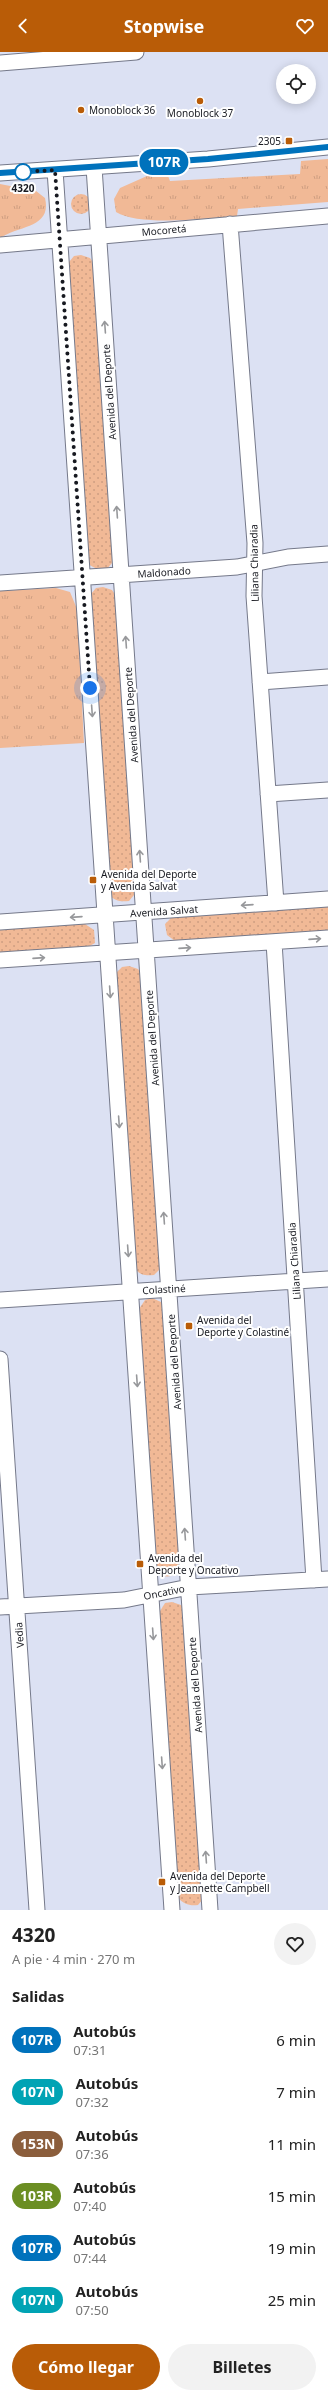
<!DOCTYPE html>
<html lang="es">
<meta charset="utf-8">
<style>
body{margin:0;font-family:"Noto Sans",sans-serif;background:#f2f2f2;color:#222;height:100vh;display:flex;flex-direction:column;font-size:15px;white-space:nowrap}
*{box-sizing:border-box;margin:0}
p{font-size:13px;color:#767676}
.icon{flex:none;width:22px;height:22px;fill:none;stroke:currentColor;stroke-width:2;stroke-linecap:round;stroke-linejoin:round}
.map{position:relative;height:1858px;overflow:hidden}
.panel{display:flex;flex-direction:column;background:#fff;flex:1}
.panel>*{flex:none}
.badge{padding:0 8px;border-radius:13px;font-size:14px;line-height:26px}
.fabs{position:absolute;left:276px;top:12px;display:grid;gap:8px}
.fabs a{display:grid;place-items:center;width:40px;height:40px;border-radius:50%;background:#fff;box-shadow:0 2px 10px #0003;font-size:20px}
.you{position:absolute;width:20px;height:20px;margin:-10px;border:3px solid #fff;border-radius:50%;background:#1a73e8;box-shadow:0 0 0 6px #1a73e833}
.map>.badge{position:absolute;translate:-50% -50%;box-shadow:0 0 0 2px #fff}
h2{padding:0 12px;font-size:15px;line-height:36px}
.round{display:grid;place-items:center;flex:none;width:42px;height:42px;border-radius:21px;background:#f2f2f2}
.head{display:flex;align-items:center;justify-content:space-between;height:68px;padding:0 12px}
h1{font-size:19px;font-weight:700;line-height:30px}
.primary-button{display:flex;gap:8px;margin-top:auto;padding:8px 12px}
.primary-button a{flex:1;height:46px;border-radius:24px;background:#b95c07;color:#fff;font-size:16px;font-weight:700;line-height:46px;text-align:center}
.primary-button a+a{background:#f2f2f2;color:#222}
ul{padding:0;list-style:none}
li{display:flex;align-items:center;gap:12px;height:52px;padding:0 12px}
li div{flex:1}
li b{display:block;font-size:15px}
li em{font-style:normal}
li .badge{min-width:44px;font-weight:700;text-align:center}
header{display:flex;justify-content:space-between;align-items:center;height:52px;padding:0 12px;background:#b95c07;color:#fff;font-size:18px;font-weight:700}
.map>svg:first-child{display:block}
.grass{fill:url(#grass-dots)}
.park{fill:url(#park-tufts)}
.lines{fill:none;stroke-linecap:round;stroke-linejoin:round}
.minor-casing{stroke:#75798a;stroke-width:17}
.minor{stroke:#fff;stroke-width:15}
.oneway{stroke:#97989b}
.line-casing{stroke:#fff;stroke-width:9}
.line{stroke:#0072bc;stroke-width:6}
.walk{stroke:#171920;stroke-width:4;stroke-dasharray:0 7.2}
.poi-dot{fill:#b95c07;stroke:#fff;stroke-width:1.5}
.stop-dot{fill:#fff;stroke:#0072bc;stroke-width:2}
.labels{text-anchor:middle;stroke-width:4;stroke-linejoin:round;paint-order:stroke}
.poi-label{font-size:10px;fill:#171920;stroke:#fff;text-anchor:start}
.stop-label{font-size:10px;font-weight:bold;fill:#171920;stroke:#fff}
.street-label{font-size:10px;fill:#171920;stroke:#fff}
</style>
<header><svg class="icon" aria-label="back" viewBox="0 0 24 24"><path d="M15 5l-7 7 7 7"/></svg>Stopwise<svg class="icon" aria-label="heart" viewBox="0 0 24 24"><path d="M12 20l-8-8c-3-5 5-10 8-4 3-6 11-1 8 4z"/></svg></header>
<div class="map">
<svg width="328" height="1858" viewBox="0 0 328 1858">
<defs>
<pattern id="grass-dots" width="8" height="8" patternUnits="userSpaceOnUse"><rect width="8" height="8" fill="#f1b996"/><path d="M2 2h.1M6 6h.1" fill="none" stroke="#ce9e81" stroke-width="1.8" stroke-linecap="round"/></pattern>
<pattern id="park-tufts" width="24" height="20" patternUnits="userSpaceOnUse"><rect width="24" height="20" fill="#f1b996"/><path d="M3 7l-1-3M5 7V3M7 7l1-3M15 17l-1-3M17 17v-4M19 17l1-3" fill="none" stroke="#ce9e81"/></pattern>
</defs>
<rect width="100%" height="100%" fill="#dce1f3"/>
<path class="grass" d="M71 152a10 10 0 1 1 20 0a10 10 0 1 1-20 0Z
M81,203L90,206L94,212L114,501L112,511L107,517C98,518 93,516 86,510L69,210L74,204Z
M103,535L112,538L116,544L136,834L134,843L129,849C120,850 115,849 108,842L91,542L96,536Z
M328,854V880L175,889L167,883L165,872L171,866Z
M85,872L94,878L95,891L86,896L0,902V877Z
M129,914L138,917L142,923L162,1208L160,1217L154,1223C145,1224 140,1223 134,1216L116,921L122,915Z
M152,1246L161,1250L165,1256L181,1510C178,1526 165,1529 154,1518L137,1260L145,1248Z
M172,1550L181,1553L185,1559L203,1847L198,1853C189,1854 184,1852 178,1846L157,1564L165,1551Z"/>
<path class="park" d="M328,107V150L238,157L237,164C208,166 140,175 116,160L114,147L120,136L165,116L170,129L300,122L301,109Z
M0,132L36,139L45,146C52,176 20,173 0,186Z
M56,536L70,540L77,557L84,691L0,696V539Z"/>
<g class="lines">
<g class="minor-casing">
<path id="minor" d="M0,11L136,0
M94,115L210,1858
M55,118L172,1858
M0,121L208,107L328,95
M230,172L255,491L254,544L276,851
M0,193L328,164
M0,531L237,515L288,505L328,502
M260,630L328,625
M268,742L328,738
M0,870L328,847
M274,890L314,1528
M0,908L328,886
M0,1248L328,1227
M0,1307L37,1858
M0,1555L124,1548L189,1535L328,1527"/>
</g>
<use href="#minor" class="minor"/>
</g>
<defs><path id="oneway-shaft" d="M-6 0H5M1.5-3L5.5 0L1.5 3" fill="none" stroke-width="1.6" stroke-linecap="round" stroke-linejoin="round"/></defs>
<g class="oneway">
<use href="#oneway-shaft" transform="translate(105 275) rotate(-94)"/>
<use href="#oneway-shaft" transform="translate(117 460) rotate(-94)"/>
<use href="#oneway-shaft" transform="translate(126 590) rotate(-94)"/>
<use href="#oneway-shaft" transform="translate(92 659) rotate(86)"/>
<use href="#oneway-shaft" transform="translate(140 804) rotate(-94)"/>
<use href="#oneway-shaft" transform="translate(247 853) rotate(176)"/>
<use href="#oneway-shaft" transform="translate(76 865) rotate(176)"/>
<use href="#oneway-shaft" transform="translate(315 887) rotate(-4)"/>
<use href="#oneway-shaft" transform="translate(185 896) rotate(-4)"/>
<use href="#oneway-shaft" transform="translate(39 906) rotate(-4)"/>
<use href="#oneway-shaft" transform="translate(110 940) rotate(86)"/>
<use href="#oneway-shaft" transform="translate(119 1070) rotate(86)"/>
<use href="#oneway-shaft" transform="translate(164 1166) rotate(-94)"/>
<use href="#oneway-shaft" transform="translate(128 1199) rotate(86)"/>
<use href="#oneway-shaft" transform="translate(137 1329) rotate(86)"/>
<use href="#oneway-shaft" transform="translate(185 1482) rotate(-94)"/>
<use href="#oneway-shaft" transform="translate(153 1582) rotate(86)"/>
<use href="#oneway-shaft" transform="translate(162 1711) rotate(86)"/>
<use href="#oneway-shaft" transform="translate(206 1805) rotate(-94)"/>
</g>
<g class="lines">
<g class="line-casing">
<path id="line" d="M0,121L208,107L328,95"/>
</g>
<use href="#line" class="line"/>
<path class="walk" d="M23,120L55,118L90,636"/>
</g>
<g class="poi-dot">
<circle cx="200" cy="49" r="4"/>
<circle cx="81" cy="58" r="4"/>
<rect x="285" y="85" width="8" height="8" rx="2"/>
<rect x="89" y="824" width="8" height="8" rx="2"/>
<rect x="185" y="1270" width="8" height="8" rx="2"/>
<rect x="136" y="1508" width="8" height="8" rx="2"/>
<rect x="158" y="1826" width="8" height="8" rx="2"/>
</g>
<circle class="stop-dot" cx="23" cy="120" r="8"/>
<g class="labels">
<g class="poi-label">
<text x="89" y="62">Monoblock 36</text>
<text x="200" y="65" text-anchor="middle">Monoblock 37</text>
<text x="281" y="93" text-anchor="end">2305</text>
<text x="101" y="826">Avenida del Deporte<tspan x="101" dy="12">y Avenida Salvat</tspan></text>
<text x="197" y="1272">Avenida del<tspan x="197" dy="12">Deporte y Colastiné</tspan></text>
<text x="148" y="1510">Avenida del<tspan x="148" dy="12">Deporte y Oncativo</tspan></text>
<text x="170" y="1828">Avenida del Deporte<tspan x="170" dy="12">y Jeannette Campbell</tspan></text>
</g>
<g class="stop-label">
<text x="23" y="140">4320</text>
</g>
<g class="street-label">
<text transform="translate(164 178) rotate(-5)" y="4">Mocoretá</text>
<text transform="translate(109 340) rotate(-94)" y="4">Avenida del Deporte</text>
<text transform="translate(254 511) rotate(-91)" y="4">Liliana Chiaradia</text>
<text transform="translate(164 520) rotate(-4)" y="4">Maldonado</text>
<text transform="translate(131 663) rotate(-94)" y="4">Avenida del Deporte</text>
<text transform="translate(164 859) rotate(-4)" y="4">Avenida Salvat</text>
<text transform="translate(152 986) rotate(-94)" y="4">Avenida del Deporte</text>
<text transform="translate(294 1209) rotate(-94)" y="4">Liliana Chiaradia</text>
<text transform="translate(164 1237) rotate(-3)" y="4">Colastiné</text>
<text transform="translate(174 1310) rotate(-94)" y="4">Avenida del Deporte</text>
<text transform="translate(164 1540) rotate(-11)" y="4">Oncativo</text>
<text transform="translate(19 1583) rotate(-94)" y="4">Vedia</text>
<text transform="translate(195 1633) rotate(-94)" y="4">Avenida del Deporte</text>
</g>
</g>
</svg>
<div class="fabs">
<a><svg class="icon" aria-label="locate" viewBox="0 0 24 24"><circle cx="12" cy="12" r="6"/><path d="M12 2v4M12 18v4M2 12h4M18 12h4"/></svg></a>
</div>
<div class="you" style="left:90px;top:636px"></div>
<b class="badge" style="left:164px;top:110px;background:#0072bc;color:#fff">107R</b>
</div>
<section class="panel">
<div class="head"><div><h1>4320</h1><p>A pie · 4 min · 270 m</p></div><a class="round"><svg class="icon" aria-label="heart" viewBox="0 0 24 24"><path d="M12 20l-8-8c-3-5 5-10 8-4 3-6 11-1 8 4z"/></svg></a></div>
<h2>Salidas</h2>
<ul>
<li><span class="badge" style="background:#0072bc;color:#fff">107R</span><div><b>Autobús</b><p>07:31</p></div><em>6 min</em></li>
<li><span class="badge" style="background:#00a3b4;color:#fff">107N</span><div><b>Autobús</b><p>07:32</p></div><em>7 min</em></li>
<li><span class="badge" style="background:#8b5e3c;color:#fff">153N</span><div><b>Autobús</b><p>07:36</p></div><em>11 min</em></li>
<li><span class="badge" style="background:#6b8e23;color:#fff">103R</span><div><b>Autobús</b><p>07:40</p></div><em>15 min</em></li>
<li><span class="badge" style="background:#0072bc;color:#fff">107R</span><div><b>Autobús</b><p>07:44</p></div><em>19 min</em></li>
<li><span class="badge" style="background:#00a3b4;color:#fff">107N</span><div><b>Autobús</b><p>07:50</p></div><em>25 min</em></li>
</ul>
<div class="primary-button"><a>Cómo llegar</a><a>Billetes</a></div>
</section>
